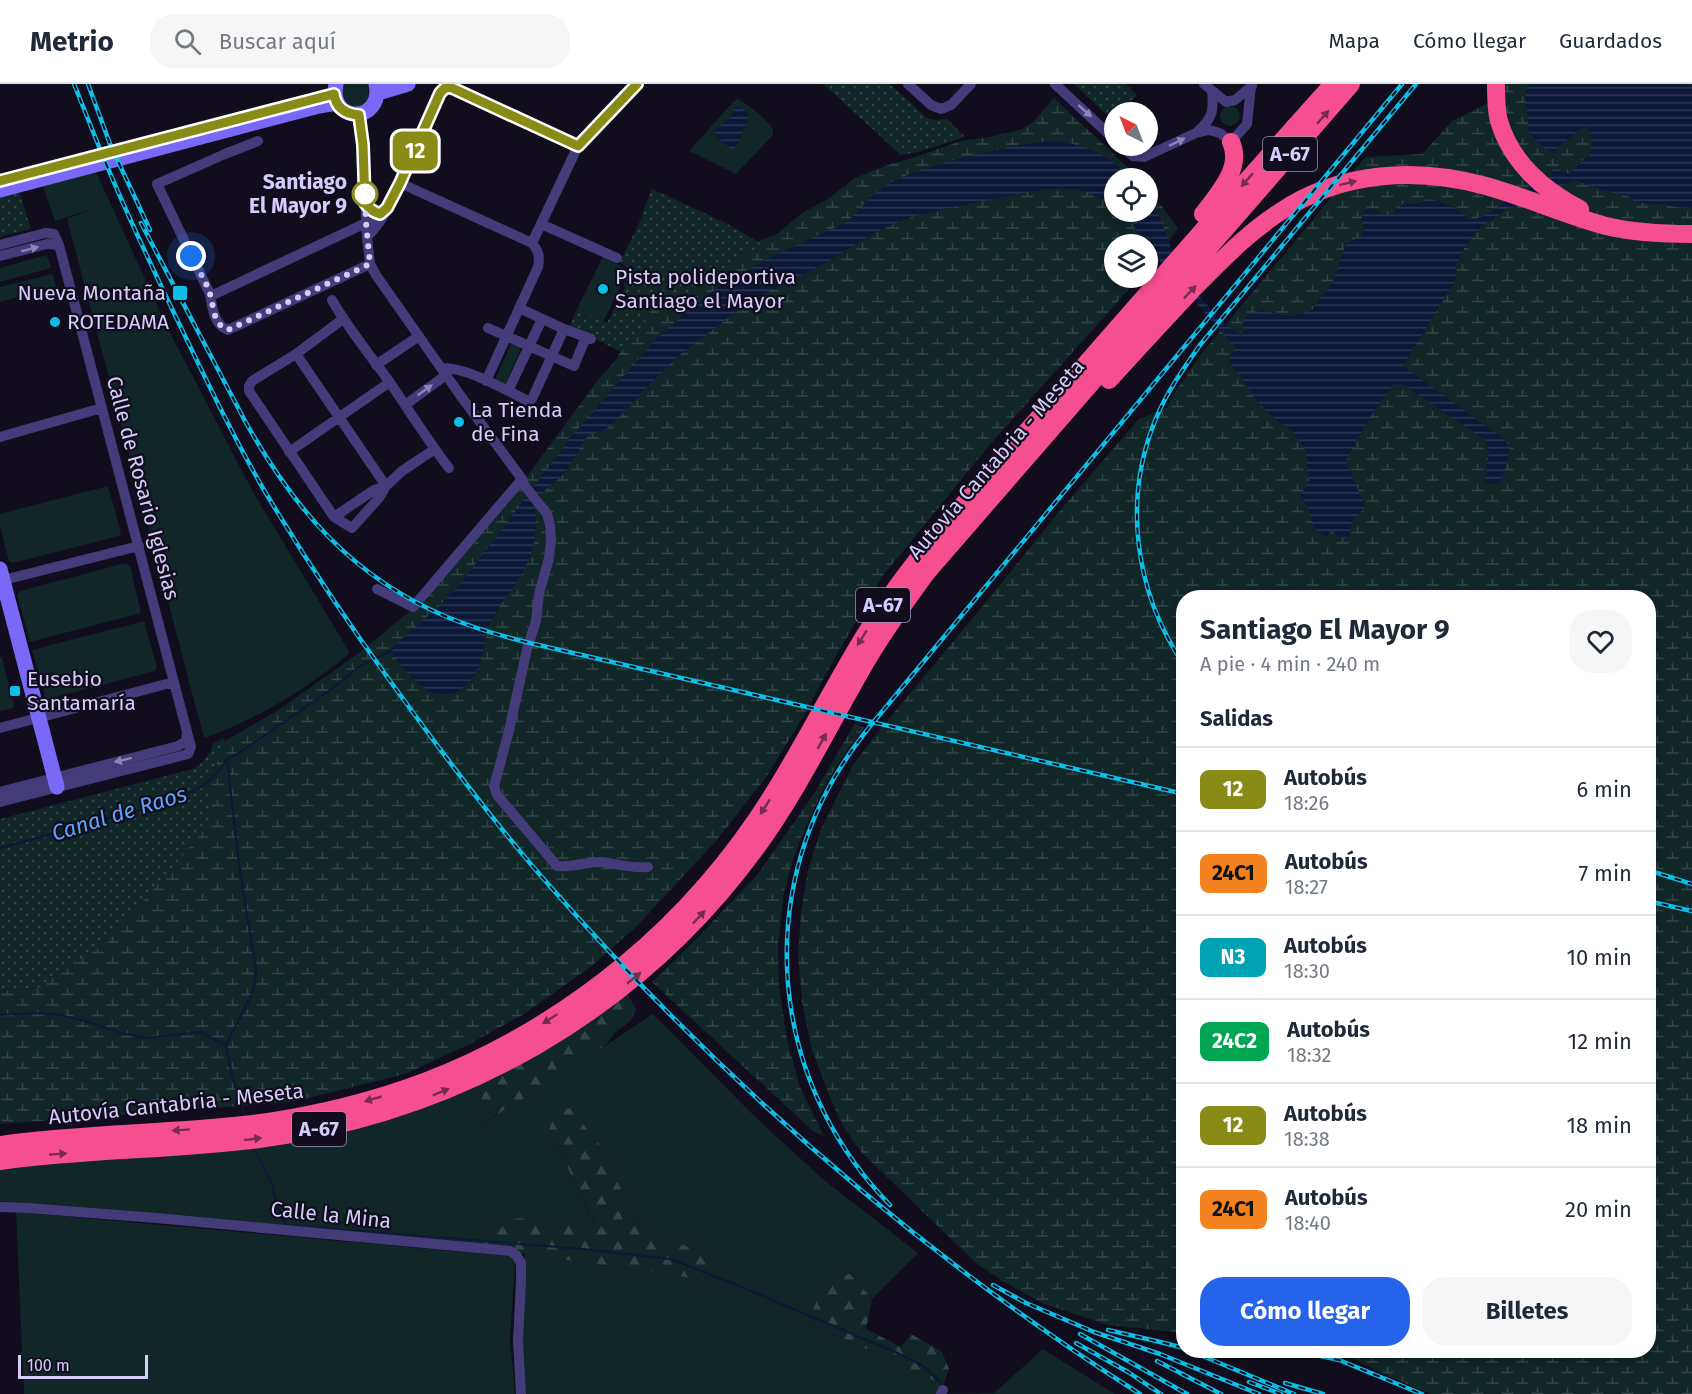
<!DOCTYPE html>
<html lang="es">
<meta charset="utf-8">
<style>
body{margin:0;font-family:"Fira Sans",sans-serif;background:#f6f6f7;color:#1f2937;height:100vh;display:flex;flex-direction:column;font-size:22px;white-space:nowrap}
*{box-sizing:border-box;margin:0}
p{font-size:20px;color:#747a83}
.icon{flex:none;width:33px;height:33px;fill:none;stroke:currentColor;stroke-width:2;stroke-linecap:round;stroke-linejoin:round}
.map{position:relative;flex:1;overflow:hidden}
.side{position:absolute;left:1176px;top:506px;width:480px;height:768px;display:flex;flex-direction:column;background:#fff;border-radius:24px;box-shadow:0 3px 9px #0003}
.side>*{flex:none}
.badge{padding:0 12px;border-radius:9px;font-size:21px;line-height:39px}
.needle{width:39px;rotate:318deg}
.fabs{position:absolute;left:1104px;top:18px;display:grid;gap:12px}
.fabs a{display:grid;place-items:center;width:54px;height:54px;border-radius:50%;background:#fff;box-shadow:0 3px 9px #0003;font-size:30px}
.scale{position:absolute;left:18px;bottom:15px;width:130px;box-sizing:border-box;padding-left:6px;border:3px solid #d6ccfc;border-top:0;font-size:16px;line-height:21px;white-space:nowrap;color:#d6ccfc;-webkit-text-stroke:4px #110d1d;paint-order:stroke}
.you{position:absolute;width:30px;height:30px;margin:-15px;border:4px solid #fff;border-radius:50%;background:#1a73e8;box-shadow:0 0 0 9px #1a73e833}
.map>.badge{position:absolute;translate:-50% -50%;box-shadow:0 0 0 3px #fff}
h2{padding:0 24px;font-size:22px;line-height:54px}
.round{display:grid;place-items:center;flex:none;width:63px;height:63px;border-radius:24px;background:#f6f6f7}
.overview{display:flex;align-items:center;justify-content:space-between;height:102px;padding:0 24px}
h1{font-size:28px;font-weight:700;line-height:45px}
.cta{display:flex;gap:12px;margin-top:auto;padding:12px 24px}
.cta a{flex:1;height:69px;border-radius:24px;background:#2563eb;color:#fff;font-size:24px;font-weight:700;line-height:69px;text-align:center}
.cta a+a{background:#f6f6f7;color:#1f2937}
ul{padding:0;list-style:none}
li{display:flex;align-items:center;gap:18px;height:84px;padding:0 24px;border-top:2px solid #e0e1e3}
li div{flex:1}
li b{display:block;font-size:22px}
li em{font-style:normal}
li .badge{min-width:66px;font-weight:700;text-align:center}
header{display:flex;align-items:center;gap:36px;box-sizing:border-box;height:84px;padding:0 30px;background:#fff;border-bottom:2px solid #e0e1e3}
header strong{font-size:28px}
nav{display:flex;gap:33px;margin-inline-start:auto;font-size:21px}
.search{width:420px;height:54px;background:#f6f6f7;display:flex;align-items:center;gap:15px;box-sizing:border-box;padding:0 21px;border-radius:24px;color:#747a83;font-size:22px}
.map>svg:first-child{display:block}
.grass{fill:#102627}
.forest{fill:url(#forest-firs)}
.wetland{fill:url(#wetland-marsh)}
.park{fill:url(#park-dots)}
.water{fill:url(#water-rules)}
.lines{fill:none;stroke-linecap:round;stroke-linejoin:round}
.stream{stroke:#0b1838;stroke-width:2}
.street{stroke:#433b7a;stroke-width:10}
.secondary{stroke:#7969f6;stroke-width:15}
.highway{stroke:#f54f90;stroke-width:18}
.rail-casing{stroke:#0dbee7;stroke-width:4.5}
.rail{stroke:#110d1d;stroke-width:2;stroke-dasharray:7;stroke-linecap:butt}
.oneway{fill:#8c84bb}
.oneway2{fill:#782b51}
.line-casing{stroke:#fff;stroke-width:14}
.line{stroke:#888c16;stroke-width:9}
.walk{stroke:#d6ccfc;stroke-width:6;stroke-dasharray:0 10.8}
.stop-dot{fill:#fff;stroke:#888c16;stroke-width:3}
.poi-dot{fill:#0dbee7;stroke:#110d1d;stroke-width:2}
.labels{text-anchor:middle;stroke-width:4.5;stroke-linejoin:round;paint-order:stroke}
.shield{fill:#110d1d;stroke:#9b93b9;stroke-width:1.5}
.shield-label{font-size:20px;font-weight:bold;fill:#d6ccfc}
.stop-label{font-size:21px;font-weight:bold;fill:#d6ccfc;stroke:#110d1d;text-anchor:end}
.poi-label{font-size:21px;fill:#d6ccfc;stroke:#110d1d;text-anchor:start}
.street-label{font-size:21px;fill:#d6ccfc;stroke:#110d1d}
.water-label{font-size:22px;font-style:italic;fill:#61a4f6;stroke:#110d1d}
</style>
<header>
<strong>Metrio</strong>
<div class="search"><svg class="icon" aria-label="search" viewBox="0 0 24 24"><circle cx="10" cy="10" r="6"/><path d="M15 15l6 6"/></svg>Buscar aquí</div>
<nav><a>Mapa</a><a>Cómo llegar</a><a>Guardados</a></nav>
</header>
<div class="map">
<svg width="1692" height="1310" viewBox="0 0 1692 1310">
<defs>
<pattern id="forest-firs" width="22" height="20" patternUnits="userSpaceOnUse" patternTransform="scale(1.5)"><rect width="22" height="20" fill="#102627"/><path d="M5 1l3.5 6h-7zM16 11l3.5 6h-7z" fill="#324447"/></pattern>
<pattern id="wetland-marsh" width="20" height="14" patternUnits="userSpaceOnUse" patternTransform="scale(1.5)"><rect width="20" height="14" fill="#102627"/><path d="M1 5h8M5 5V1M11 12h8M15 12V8" fill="none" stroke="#324447"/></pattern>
<pattern id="park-dots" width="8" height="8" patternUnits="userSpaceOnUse" patternTransform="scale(1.5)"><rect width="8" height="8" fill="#102627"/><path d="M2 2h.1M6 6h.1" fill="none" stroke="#324447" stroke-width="1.8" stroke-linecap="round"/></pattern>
<pattern id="water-rules" width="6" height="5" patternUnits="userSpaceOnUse" patternTransform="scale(1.5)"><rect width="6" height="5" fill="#0b1838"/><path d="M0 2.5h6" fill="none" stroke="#2e3856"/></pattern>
</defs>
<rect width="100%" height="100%" fill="#110d1d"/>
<path class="grass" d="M343,0H369L368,18L358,24L346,21L341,4Z
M737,15C745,17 770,38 773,46C773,48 773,50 773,51L736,90L689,67L733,18Z
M1220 32a10 10 0 1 1 20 0a10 10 0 1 1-20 0Z
M96,88L168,245L253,408L350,569C307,605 258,635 204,654L67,135L91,125L55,137L43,102Z
M47,171L51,184L0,198V184Z
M603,173L629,186L603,238L577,225Z
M53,190L56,203L0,218V203Z
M511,260L521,264L505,300L495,296Z
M108,402L121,448L119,452L13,479L9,477L0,443V430Z
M126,479L130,482L141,529L30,558L17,511L20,507Z
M144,537L157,583L155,587L48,615L45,613L32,566Z
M2,573L14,621L13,624L0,627V574Z
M653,930L753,1031L824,1096L918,1169L872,1215L850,1190L808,1240L895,1277L943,1301L938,1310H525L521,1241L525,1170L698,1195L708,1199L718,1173L663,1154L637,1138L600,1061L549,1046L595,1141L520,1134L487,1139L485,1161L15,1120L0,1117V1084L356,1044L420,1025L468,1005L483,1039L552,997Z
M16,1128L506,1172L512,1174L515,1179L510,1256L515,1310H24Z
M1043,1265L1115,1310H943L994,1309Z"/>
<path class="forest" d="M627,910L636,925C633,939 625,940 616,948C611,953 609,959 604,962C566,991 523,1015 482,1039L468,1005L510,986L563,954Z
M570,1024L600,1061L637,1138L663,1154L718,1173L708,1199L698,1195L525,1170L485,1161L486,1139L520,1134L595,1140L549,1046L555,1029Z
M850,1190L872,1215L866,1245L901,1263L911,1250L942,1268L949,1285L943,1301L895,1277L808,1240L825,1194Z"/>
<path class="wetland" d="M1505,0H1692V1310H1431L1391,1293L1335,1266H1648V513H1184L1183,1249L1107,1241L1042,1219L1004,1198L977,1180L862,1069L842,1041L829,1011L811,963L802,917L798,872L801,828L808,786L821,745L853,681L878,648L991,512L1062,424L1139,335L1166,324L1179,302L1202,269L1365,73L1422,70L1452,37L1504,11Z
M1054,14L1139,94H1114V128H1148V103L1178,145L1148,183V160H1114V194H1139L987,364L882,493L832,579L803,633L767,692L717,756L637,842L593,881L524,930L468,961L405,990L292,1018L0,1040V907L38,904L213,736L206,695L215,685L223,658L277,627L356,571L424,516L528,391L597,297L615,277L625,259L647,228L724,182L761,156L777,150L802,129L828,115L855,94L888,81L912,74L964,56L985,54L1023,45L1033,38Z
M855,639L864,644L839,678L822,708L804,746L793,776L784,809L778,860L779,901L787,956L800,1003L824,1052L814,1048L652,898L694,857L758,790L815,708Z"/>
<path class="park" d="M823,0H890L927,34L935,36L947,35L965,53L919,68L901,71Z
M1074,0H1126L1137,11L1121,28H1114L1113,37Z
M652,105L726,139L762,160L728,182L681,216L654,225L650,228L638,250L621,268L592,253L569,244L577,225L607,239L625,204L623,202L631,186L620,178L643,131L642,130Z
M19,108L31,145L0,153V113Z
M225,653L215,685L206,695L213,736L108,858L38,904L0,907V735L193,685C202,680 211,670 213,659Z"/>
<path class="water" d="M1528,0H1690L1692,2V123L1680,124L1661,120L1637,119L1628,112L1605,107L1574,96L1518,122L1507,125L1484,141L1472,152L1462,168L1456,181L1457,194L1403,282L1500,352L1510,363L1506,382L1500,399L1489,400L1485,397L1489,367L1485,356L1404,301L1394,300C1374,324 1359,351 1346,378L1365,422L1358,432L1352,436L1349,452L1344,455L1339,452L1333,447L1326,452C1310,445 1313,439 1308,424C1306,420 1303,415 1301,411L1309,396L1307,385V375L1304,364L1293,348L1270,331L1254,313L1240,292L1229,277L1235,263L1149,166L1148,160H1145L1130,136L1121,128H1148V114L1162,138L1173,170L1198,211L1219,234L1241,252L1243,247V236L1250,229L1262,226L1282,231L1294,232L1312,226L1333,198L1344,165L1349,158L1360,153L1365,146L1361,136L1366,123L1388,132L1403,120C1412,120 1419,121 1426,114C1443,119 1458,122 1470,136L1481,133L1550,91L1554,84L1570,90L1576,82L1590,71C1592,59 1594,50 1585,42L1558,63L1555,69C1541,65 1537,56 1528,47C1529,31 1522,16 1528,0Z
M739,22L746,27L749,32L737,62L732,66L716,52L714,45L729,36L734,25Z
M1048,57C1084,58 1106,70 1131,94H1114V123L1096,112L1076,105H1044L944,125L912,133L879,146L825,179L762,211L736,228L676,274L641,309L611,342L601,347L587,351L575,373L563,391L533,417C537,429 536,437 535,449C532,490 507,504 491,538C484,552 485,568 479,582C475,591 470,598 463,604C434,626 405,588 390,567L393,563L438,523L462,498L572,352L654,257L690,225L718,203L767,175L845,139C859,129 867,113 882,104C912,85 950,77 984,69C1005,64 1026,59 1048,57Z"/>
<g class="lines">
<path class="stream" d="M227,675L239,781L256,886L255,897L252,910L226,961L232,991L245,1033
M0,764L126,730L181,713L203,702L218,688L227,675L239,669L330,606L359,583L392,566
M0,931L36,929L60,931L85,937L121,949L147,954L200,948L226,961
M254,1064L272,1100L278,1125L286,1141L583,1165L670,1175L732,1199L902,1271L923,1282L941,1298"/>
<path class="street" d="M908,0L931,21L941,25L951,21L971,0
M1055,0L1114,55
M1204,0L1226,18L1235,16L1252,2
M359,31L363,61L367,153L370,180L376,191L460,311L522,395L525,402L547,430L550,441L551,456L549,474L539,510L536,537L527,565L509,647L494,702L497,711L557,782C571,784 585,778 600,778C616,779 631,785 648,783
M1198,47C1213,34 1214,26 1212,7
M258,57L225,70L157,100L210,210C212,223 214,241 228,246L370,180
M1122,62L1133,72L1144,73L1196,49L1209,46L1220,49L1231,58L1247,40L1251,2
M400,99L532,159C539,168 540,172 538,183L486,297
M541,140L617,174
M367,153C387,133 399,103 410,77C420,54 430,31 440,9L446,3L452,4L578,62
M532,159L578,62L637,0
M0,161L45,149L54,150L59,161L191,663L188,670L0,718
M0,172L47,160L59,161
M215,210L370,137
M332,216C349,246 371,272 391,300C410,328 428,357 449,384
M343,235L296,270L252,297L249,302V307L334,433L352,444L379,414L386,402L402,387L435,365
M488,244L574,282L586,253
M564,245L591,255
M296,270L386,402L374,406L334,433
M376,281L419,252
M441,284C467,283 504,305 528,317L532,315L564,245L519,224
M508,307L542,235
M405,321L446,291
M0,353L102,324
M289,368L390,298
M0,497L139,462
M377,505L413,523L522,395
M0,644L174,598
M0,708L178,662L186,657L187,648
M0,1123L28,1124L156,1134L510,1167L516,1171L521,1179V1197L518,1257L521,1310
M941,1310L943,1306"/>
<path class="secondary" d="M336,0C328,41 384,39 376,0
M378,9L408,0
M0,106L319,22L337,19
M0,485L57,703"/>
<path class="highway" d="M1496,0C1496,12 1496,26 1499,37C1511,78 1544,107 1580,125
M1203,130C1218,110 1243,84 1231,58
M1109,296C1136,266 1164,236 1192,206C1220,178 1247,149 1280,128C1341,87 1417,83 1486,102C1526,113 1565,131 1606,142C1635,149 1663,150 1692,150
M0,1061C87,1049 174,1050 261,1039C318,1031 374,1017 427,997C571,941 694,839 775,707C821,633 857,553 911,484C959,422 1013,364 1064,305C1153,203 1242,101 1333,0
M0,1077C86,1065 173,1066 259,1055C458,1029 637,927 756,764C799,705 830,639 867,576C885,545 906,517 927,488L1351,0"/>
<g class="rail-casing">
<path id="rail" d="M74,0C87,32 99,64 113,96C132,141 153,185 174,229C203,289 231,349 264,406C304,473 347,538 393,601C440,666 488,731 541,792C715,991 916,1168 1140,1310
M88,0L110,60L150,146
M141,139L245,337C294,425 352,493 447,533C476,545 505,553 534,560L1184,710
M1184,581C1134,507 1122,414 1157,332C1168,306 1184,284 1200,261L1416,0
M1648,786L1692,800
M1648,817L1692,827
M890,1121C781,1010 755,843 828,705C840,682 855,661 871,641L1402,0
M993,1201L1026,1219L1094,1248L1160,1270L1259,1310
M1108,1246L1156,1257L1184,1264
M1080,1250L1187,1310
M1076,1259L1128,1288L1161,1310
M1188,1266L1294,1310
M1293,1266L1339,1276L1422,1310
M1157,1277L1221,1310
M1249,1298L1281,1310
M1285,1299L1323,1310"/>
</g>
<use href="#rail" class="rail"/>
</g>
<defs><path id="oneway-solid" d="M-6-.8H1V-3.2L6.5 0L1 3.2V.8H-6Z" transform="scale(1.5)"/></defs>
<g class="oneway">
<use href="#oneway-solid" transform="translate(1085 27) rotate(42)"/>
<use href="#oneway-solid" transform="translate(1177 58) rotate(-26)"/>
<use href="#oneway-solid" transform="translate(30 165) rotate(-15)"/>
<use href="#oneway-solid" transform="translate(425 306) rotate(-36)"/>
<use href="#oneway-solid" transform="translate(123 676) rotate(166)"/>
</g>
<g class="oneway2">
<use href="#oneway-solid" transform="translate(1323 33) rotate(-49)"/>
<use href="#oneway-solid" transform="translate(1247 96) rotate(131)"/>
<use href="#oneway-solid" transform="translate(1348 99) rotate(-14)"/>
<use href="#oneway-solid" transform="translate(1190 208) rotate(-46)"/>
<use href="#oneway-solid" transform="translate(862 554) rotate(122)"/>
<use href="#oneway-solid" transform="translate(822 657) rotate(-61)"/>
<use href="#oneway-solid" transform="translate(765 723) rotate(123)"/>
<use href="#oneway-solid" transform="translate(699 833) rotate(-47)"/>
<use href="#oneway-solid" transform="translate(634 894) rotate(-39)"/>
<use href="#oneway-solid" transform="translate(550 935) rotate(147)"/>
<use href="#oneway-solid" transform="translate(441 1008) rotate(-22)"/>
<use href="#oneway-solid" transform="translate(373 1015) rotate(164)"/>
<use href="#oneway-solid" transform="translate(181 1046) rotate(176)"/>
<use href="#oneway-solid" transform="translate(253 1055) rotate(-7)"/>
<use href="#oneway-solid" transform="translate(58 1070) rotate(-5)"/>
</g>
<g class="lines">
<g class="line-casing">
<path id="line" d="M0,97L334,10C336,24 345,30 359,31L363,61L365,119C369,125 373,128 380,130L387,124L400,99L440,9L446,3L452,4L578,62L637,0"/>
</g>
<use href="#line" class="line"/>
<path class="walk" d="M191,172C197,184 206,197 210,210C214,223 213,241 228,246L370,180L366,139L365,110"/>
</g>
<circle class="stop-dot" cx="365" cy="110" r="12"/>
<g class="poi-dot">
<circle cx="603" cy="205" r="6"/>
<rect x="172" y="201" width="16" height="16" rx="3"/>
<circle cx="55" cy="238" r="6"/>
<circle cx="459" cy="338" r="6"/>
<rect x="9" y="601" width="12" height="12" rx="3"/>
</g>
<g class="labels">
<g class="shield">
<rect x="1263" y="53" width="54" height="34" rx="4.5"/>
<rect x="856" y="504" width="54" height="34" rx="4.5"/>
<rect x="292" y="1028" width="54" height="34" rx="4.5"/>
</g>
<g class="shield-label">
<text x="1290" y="77">A-67</text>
<text x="883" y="528">A-67</text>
<text x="319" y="1052">A-67</text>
</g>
<g class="stop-label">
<text x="347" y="105">Santiago<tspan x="347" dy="24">El Mayor 9</tspan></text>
</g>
<g class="poi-label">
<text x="615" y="200">Pista polideportiva<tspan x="615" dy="24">Santiago el Mayor</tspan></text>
<text x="166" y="216" text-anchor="end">Nueva Montaña</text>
<text x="67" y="245">ROTEDAMA</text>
<text x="471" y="333">La Tienda<tspan x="471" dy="24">de Fina</tspan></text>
<text x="27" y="602">Eusebio<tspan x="27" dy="24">Santamaría</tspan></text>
</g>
<g class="street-label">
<text transform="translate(996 375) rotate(-49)" y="7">Autovía Cantabria - Meseta</text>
<text transform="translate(143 404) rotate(75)" y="7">Calle de Rosario Iglesias</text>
<text transform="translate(176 1020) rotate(-6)" y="7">Autovía Cantabria - Meseta</text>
<text transform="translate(331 1131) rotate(6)" y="7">Calle la Mina</text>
</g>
<g class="water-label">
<text transform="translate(119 729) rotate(-17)" y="8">Canal de Raos</text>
</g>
</g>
</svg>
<div class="fabs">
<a><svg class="needle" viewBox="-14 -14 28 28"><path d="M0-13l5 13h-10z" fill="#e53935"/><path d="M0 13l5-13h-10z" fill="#747a83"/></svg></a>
<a><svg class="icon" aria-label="locate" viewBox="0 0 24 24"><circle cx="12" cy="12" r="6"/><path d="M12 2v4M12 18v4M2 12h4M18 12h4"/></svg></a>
<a><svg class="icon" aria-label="layers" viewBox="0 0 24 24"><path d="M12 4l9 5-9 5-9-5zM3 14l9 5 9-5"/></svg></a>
</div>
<div class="scale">100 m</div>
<div class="you" style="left:191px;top:172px"></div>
<b class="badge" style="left:415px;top:67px;background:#888c16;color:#fff">12</b>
<section class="side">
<div class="overview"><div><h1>Santiago El Mayor 9</h1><p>A pie · 4 min · 240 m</p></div><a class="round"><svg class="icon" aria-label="heart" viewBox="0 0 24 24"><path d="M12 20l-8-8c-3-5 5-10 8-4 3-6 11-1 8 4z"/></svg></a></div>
<h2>Salidas</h2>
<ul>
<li><span class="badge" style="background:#888c16;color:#fff">12</span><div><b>Autobús</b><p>18:26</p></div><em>6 min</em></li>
<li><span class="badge" style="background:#f58220;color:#111">24C1</span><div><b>Autobús</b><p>18:27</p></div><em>7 min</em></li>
<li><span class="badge" style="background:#00a3b4;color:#fff">N3</span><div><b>Autobús</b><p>18:30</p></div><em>10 min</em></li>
<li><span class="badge" style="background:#00a651;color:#fff">24C2</span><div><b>Autobús</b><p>18:32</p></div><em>12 min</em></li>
<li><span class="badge" style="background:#888c16;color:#fff">12</span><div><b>Autobús</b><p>18:38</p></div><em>18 min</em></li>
<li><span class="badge" style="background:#f58220;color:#111">24C1</span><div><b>Autobús</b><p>18:40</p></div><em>20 min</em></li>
</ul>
<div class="cta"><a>Cómo llegar</a><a>Billetes</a></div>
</section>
</div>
